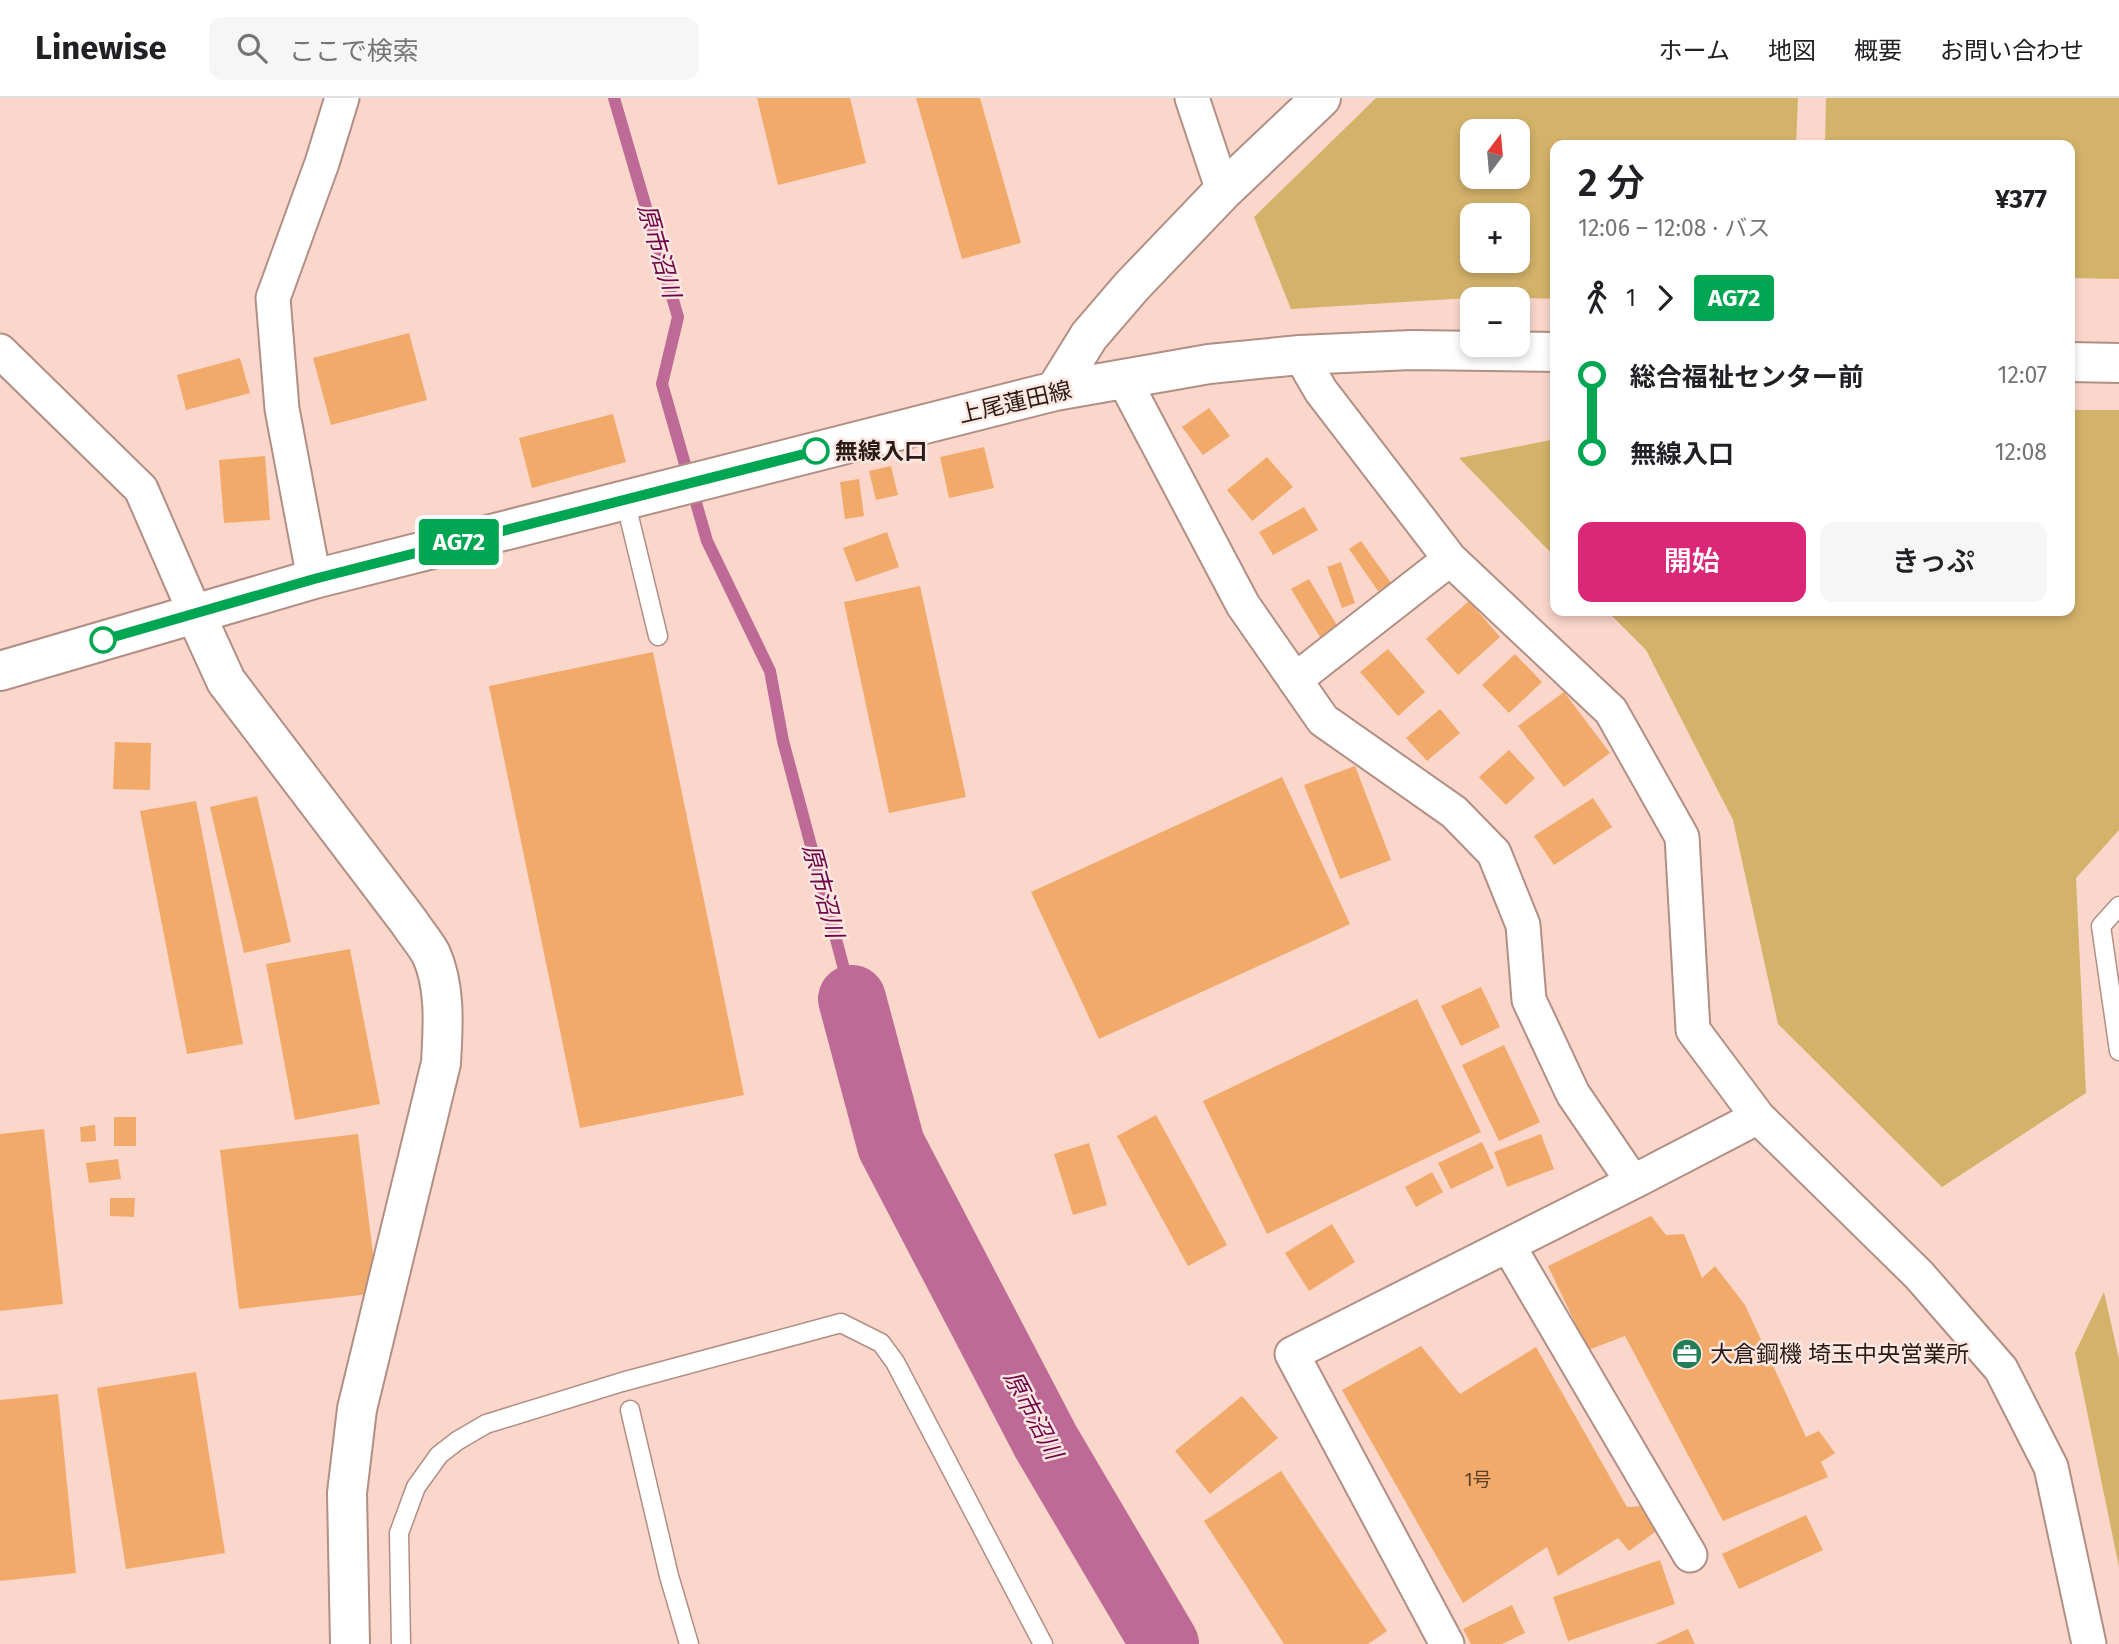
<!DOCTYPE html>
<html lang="ja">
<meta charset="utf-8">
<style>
body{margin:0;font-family:"Fira Sans","Noto Sans JP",sans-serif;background:#f6f6f6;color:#202124;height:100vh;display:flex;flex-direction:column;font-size:26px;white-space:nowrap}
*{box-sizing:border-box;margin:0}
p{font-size:23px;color:#757577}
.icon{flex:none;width:38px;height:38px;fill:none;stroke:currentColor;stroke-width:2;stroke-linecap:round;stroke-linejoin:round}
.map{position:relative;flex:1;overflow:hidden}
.sheet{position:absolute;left:1550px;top:42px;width:525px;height:476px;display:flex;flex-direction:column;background:#fff;border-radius:14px;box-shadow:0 4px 10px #0003}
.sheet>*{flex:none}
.badge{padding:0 14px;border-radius:5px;font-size:24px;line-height:46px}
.needle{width:46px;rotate:16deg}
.controls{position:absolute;left:1460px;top:21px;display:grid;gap:14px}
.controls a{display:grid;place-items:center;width:70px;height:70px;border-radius:14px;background:#fff;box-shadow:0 4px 10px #0003;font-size:35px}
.map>.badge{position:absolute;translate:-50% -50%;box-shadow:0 0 0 4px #fff}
.legs{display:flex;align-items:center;gap:10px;height:77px;padding:0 28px;font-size:23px}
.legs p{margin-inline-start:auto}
.headline{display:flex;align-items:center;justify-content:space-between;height:119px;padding:0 28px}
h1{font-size:38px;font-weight:600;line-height:52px}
.primary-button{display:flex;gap:14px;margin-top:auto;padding:14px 28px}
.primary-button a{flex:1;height:80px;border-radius:14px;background:#db2777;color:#fff;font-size:28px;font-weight:600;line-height:80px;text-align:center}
.primary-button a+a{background:#f6f6f6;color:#202124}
ul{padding:0 28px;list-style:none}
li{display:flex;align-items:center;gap:24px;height:77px;font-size:26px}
li i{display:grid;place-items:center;width:10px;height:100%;margin:0 9px;background:currentColor}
li i::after{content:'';width:18px;height:18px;margin:-9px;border:5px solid;border-radius:50%;background:#fff}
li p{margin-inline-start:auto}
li:first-child i{background:linear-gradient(#0000 50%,currentColor 0)}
li:last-child i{background:linear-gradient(currentColor 50%,#0000 0)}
header{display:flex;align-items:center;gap:42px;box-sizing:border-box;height:98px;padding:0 35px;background:#fff;border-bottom:2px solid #e0e0e0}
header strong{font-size:33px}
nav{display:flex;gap:38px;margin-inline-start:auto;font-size:24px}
.search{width:490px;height:63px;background:#f6f6f6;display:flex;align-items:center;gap:18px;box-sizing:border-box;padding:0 24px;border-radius:14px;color:#757577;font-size:26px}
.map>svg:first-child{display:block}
.green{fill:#d3b26a;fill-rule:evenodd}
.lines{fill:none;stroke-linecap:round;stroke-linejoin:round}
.stream{stroke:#bd6b96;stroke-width:12}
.river{stroke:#bd6b96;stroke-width:68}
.building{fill:#f2aa6a}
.lane-casing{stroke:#b18f85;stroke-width:21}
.street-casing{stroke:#b18f85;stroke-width:37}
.secondary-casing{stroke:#b18f85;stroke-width:42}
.lane{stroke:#fff;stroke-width:18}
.street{stroke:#fff;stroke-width:33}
.secondary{stroke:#fff;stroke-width:38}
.line-1-casing{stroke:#fff;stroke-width:16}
.line-1{stroke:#00a651;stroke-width:10}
.stop-1-dot{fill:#fff;stroke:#00a651;stroke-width:3.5}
.labels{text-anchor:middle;stroke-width:5;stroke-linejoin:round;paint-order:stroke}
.number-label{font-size:19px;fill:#5b402c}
.street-label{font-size:23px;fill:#291c18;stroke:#fee7e0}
.stop-label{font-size:23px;font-weight:bold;fill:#291c18;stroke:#fee7e0;text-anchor:start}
.poi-label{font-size:23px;fill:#291c18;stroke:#fee7e0;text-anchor:start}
.water-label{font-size:24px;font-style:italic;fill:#6f064a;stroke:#fee7e0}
</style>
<header>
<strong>Linewise</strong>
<div class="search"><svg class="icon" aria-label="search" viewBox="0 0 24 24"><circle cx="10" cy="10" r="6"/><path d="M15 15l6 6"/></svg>ここで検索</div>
<nav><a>ホーム</a><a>地図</a><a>概要</a><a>お問い合わせ</a></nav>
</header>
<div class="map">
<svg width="2119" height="1546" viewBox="0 0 2119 1546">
<rect width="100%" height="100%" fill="#fbd6cb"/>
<path class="green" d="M1376,0H1798L1796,47H1556V201L1484,199L1291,211L1254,119ZM1517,33V79H1472V33ZM1517,117V163H1472V117Z
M1826,0H2119V181L2070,180V47H1825Z
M2070,312H2119V732L2076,780L2086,995L1942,1089L1778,926L1733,722L1646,552L1607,513H2070Z
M1556,341V460L1459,360Z
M2104,1194L2119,1261V1469L2075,1255Z"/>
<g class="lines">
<path class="stream" d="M614,0L678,219L662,286L707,443L770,573L783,643L852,901"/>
<path class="river" d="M852,901L891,1047L1046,1344L1165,1546"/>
</g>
<path class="building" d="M757,0H850L866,65L778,87Z
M916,0H980L1021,145L962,161Z
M409,235L427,302L331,327L313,260Z
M240,260L250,295L186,312L177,277Z
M1209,310L1230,338L1203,357L1182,329Z
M613,316L626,364L532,390L519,340Z
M984,349L994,390L949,400L940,359Z
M265,358L270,422L224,425L219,362Z
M1267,359L1293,389L1252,423L1227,392Z
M891,368L898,397L876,402L869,373Z
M859,381L864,418L845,421L840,384Z
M1304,409L1318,432L1273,457L1259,434Z
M887,434L899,469L856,484L843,450Z
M1361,443L1391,485L1378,493L1349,451Z
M1341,464L1355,505L1342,510L1327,469Z
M1309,481L1338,529L1320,539L1291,491Z
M920,488L966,699L889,715L844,504Z
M1469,503L1500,539L1458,577L1426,541Z
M1388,551L1425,594L1398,618L1360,574Z
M653,554L744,997L580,1030L489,588Z
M1515,556L1542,584L1509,615L1482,587Z
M1564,594L1610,655L1564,689L1518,628Z
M1440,611L1460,635L1427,663L1406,640Z
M115,644L151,645L150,692L113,691Z
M1509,652L1535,680L1506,707L1479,679Z
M1355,668L1391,762L1340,781L1304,687Z
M1282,679L1350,826L1099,941L1031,794Z
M257,698L291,844L244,855L210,709Z
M1593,700L1612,729L1554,767L1534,738Z
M196,703L243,946L187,956L140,713Z
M350,851L380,1006L295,1022L266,866Z
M1481,889L1500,929L1461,948L1441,908Z
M1417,901L1481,1034L1267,1136L1203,1003Z
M1504,947L1540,1024L1499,1043L1462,967Z
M1156,1017L1227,1147L1188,1168L1117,1038Z
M114,1019H136V1048H114Z
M95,1027L96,1043L81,1044L80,1029Z
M44,1031L63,1206L0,1213V1036Z
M358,1036L378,1195L239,1211L220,1052Z
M1541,1036L1554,1071L1507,1089L1494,1054Z
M1482,1044L1494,1070L1451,1091L1438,1065Z
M1089,1045L1107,1107L1073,1117L1054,1056Z
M118,1061L121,1081L89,1085L86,1065Z
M1432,1074L1443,1094L1416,1109L1405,1089Z
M110,1100H135L134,1119L110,1118Z
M1651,1118L1666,1137L1684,1136L1702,1180L1715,1168L1745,1207L1806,1339L1819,1333L1835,1355L1821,1364L1828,1379L1723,1423L1625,1238L1588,1252L1548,1168Z
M1332,1126L1355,1164L1309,1193L1285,1155Z
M1421,1248L1460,1296L1536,1249L1627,1409L1644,1408L1655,1434L1629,1453L1618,1440L1558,1478L1547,1449L1463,1505L1342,1292Z
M196,1274L225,1455L126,1471L97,1290Z
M58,1296L76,1475L0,1483V1302Z
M1242,1298L1278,1340L1210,1396L1175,1353Z
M1281,1373L1387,1533L1368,1546H1284L1204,1423Z
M1806,1417L1823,1452L1739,1491L1722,1456Z
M1660,1462L1675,1506L1568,1543L1553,1499Z
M1512,1507L1525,1535L1502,1546H1471L1463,1531Z
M1688,1531L1695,1546H1655Z"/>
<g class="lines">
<g class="lane-casing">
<path id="lane" d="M625,402L658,538
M2119,808L2101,828L2119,953
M630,1312L669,1478L689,1546
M401,1546L399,1435L416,1389L439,1357L457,1343L486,1326L622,1284L841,1225L881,1245L895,1264L1043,1546"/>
</g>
<g class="street-casing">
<path id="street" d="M1192,0L1223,93
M0,253L141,391L195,515
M1300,257L1321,293L1450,461L1611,613L1682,739L1693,932L1758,1019L1919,1177L2001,1271L2051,1369L2089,1546
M1123,280L1243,507L1323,622L1454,714L1494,755L1523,827L1529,902L1573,996L1633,1084L1758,1019
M314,481L282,311L273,200L322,65L342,0
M1295,582L1450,461
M1508,1147L1690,1457
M1447,1546L1292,1256L1633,1084"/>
</g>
<g class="secondary-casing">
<path id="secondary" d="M2070,264L2119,265
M1055,293L1089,238L1132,188L1223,93L1321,0
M195,515L226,583L409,824C416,835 425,845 431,856C446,889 443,929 441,965L357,1311L347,1395L350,1546
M0,573L314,481L1055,293L1209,266L1300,257L1411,252L1556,254"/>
</g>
<use href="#lane" class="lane"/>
<use href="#street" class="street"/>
<use href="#secondary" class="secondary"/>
</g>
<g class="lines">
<g class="line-1-casing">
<path id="line-1" d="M103,542L314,481L816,353"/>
</g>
<use href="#line-1" class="line-1"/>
</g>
<defs>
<g id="office-disc" transform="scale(1.575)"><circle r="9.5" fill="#227f55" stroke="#fee7e0"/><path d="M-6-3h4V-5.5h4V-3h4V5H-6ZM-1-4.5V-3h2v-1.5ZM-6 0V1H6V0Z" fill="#fff"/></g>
</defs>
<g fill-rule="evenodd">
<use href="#office-disc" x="1687" y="1256"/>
</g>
<g class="stop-1-dot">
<circle cx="816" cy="353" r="12"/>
<circle cx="103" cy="542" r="12"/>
</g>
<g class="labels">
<g class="number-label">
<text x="1478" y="1388">1号</text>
</g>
<g class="street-label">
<text transform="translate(1015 304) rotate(-13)" y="8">上尾蓮田線</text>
</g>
<g class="stop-label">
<text x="835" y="361">無線入口</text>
</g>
<g class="poi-label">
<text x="1710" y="1264">大倉鋼機 埼玉中央営業所</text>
</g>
<g class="water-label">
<text transform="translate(659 153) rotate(74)" y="8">原市沼川</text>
<text transform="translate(823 793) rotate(75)" y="8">原市沼川</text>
<text transform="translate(1033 1317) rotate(62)" y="8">原市沼川</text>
</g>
</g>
</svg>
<div class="controls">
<a><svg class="needle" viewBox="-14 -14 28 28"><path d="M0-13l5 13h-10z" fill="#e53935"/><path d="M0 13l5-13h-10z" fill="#757577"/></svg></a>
<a>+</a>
<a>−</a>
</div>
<b class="badge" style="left:459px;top:444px;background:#00a651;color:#fff">AG72</b>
<section class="sheet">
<div class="headline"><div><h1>2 分</h1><p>12:06 – 12:08 · バス</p></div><b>¥377</b></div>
<div class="legs"><svg class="icon" aria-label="walk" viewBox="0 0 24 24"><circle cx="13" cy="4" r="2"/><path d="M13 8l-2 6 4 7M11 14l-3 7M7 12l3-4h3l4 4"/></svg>1<svg class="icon" aria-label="forward" viewBox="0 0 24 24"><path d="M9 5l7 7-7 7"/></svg><b class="badge" style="background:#00a651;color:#fff">AG72</b></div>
<ul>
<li><i style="color:#00a651"></i><b>総合福祉センター前</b><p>12:07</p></li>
<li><i style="color:#00a651"></i><b>無線入口</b><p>12:08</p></li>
</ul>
<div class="primary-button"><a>開始</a><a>きっぷ</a></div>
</section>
</div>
